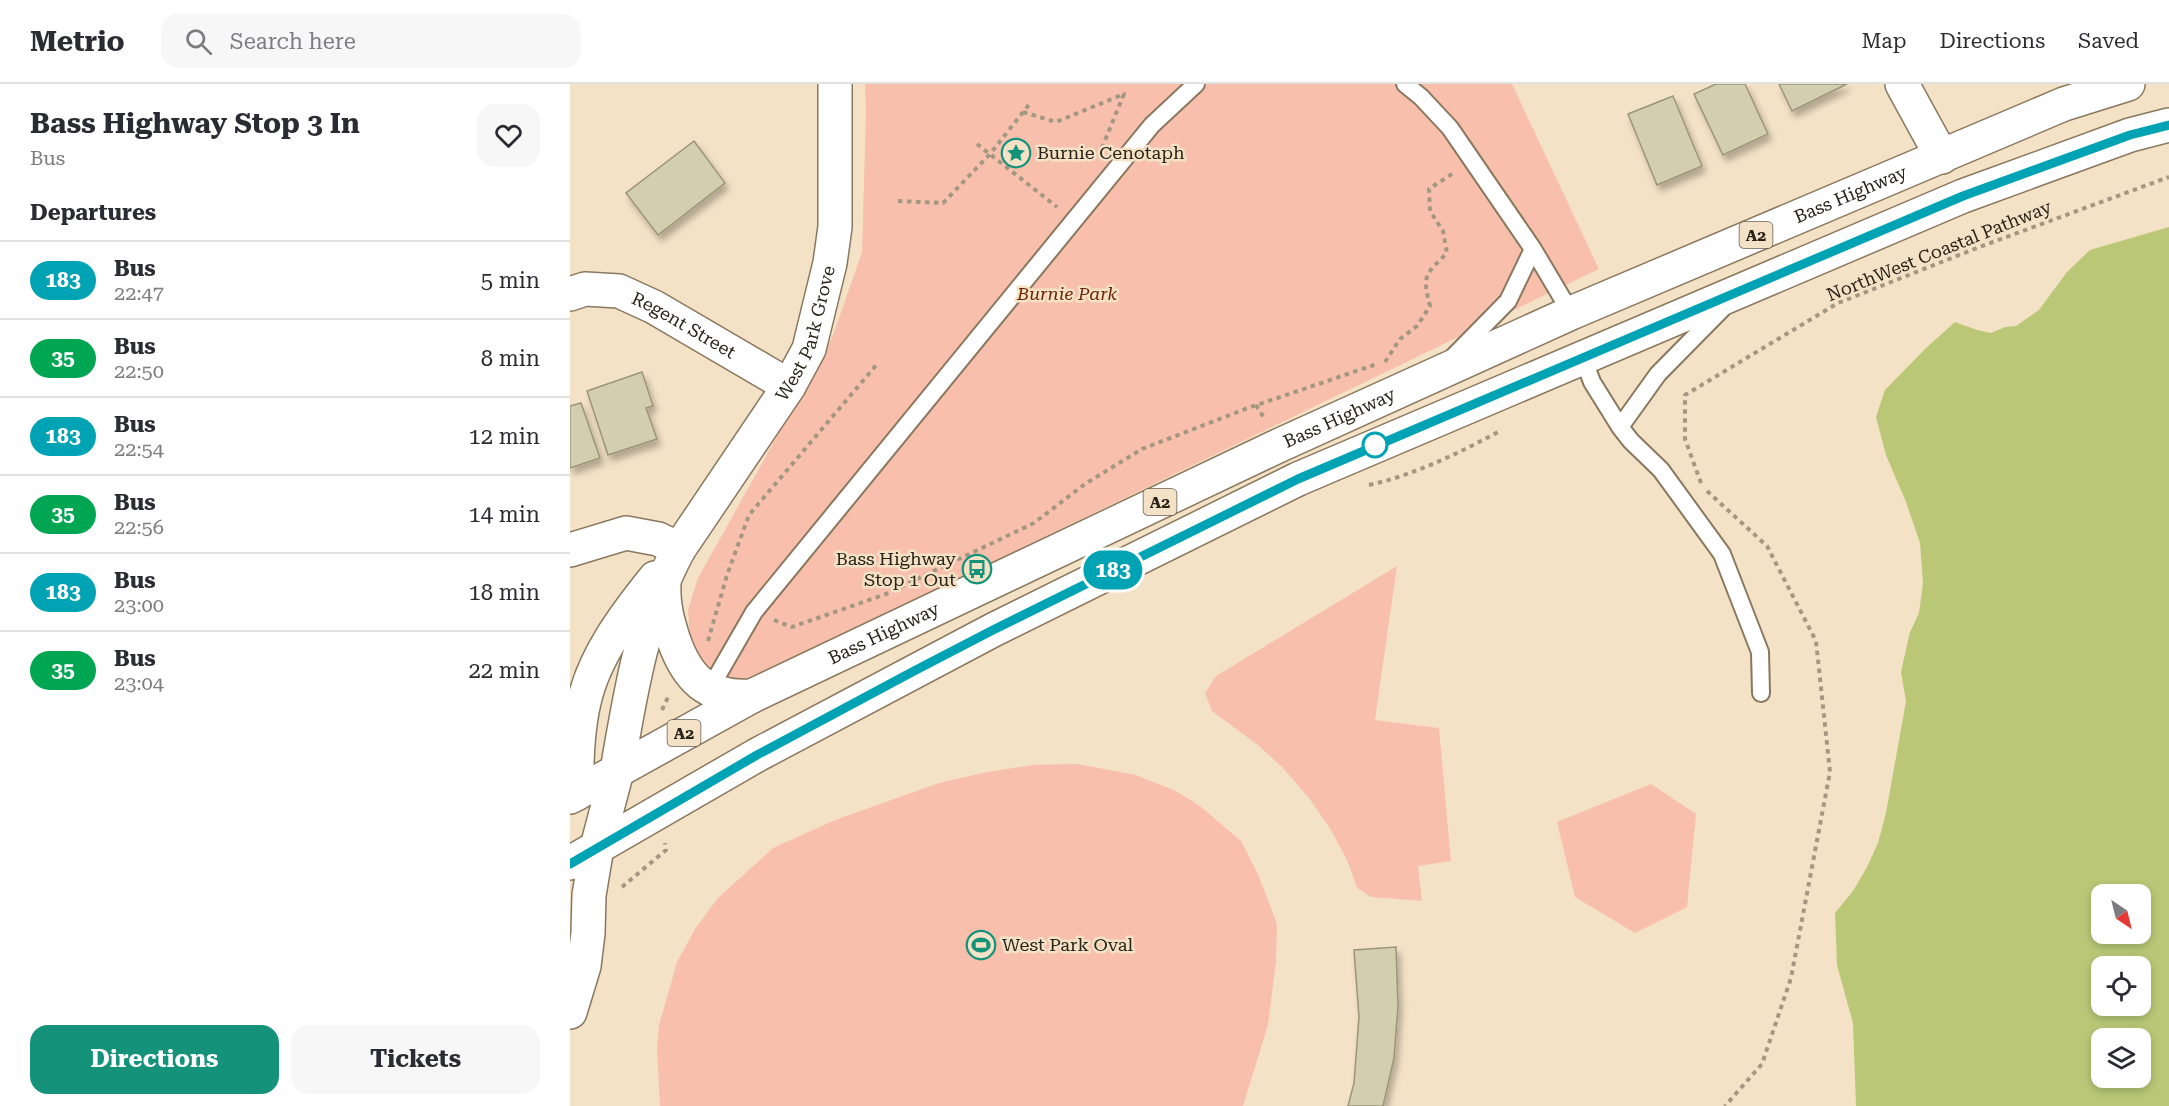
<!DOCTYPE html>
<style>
body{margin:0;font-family:"Roboto Serif",serif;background:#f7f7f7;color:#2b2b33;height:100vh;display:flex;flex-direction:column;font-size:22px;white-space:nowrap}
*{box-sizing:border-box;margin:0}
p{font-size:20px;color:#7c7c81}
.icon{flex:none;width:33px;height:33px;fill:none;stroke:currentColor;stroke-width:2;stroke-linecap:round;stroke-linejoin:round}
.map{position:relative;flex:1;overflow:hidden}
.sheet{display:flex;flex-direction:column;background:#fff;width:570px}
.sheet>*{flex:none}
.badge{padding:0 12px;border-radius:20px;font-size:21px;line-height:39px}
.needle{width:39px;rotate:145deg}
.controls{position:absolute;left:1521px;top:800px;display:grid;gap:12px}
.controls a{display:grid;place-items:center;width:60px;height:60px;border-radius:12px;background:#fff;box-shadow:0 3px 9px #0003;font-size:30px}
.map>.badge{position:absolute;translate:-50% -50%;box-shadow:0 0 0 3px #fff}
h2{padding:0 30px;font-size:22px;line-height:54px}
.round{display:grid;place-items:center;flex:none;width:63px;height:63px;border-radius:18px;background:#f7f7f7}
.summary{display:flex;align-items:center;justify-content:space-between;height:102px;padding:0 30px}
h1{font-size:28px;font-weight:700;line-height:45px}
.cta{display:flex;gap:12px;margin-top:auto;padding:12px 30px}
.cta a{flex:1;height:69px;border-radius:18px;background:#14937a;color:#fff;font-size:24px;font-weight:700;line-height:69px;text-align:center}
.cta a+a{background:#f7f7f7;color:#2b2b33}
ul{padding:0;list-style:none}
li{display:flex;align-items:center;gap:18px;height:78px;padding:0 30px;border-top:2px solid #e1e1e2}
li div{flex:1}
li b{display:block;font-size:22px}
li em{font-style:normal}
li .badge{min-width:66px;font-weight:700;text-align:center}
header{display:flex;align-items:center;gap:36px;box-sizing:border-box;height:84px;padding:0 30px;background:#fff;border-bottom:2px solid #e1e1e2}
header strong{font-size:28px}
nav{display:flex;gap:33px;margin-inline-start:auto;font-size:21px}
.search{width:420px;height:54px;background:#f7f7f7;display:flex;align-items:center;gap:15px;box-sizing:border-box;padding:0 21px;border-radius:18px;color:#7c7c81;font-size:22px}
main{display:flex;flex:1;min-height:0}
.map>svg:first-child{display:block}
.green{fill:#f8c0ac}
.water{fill:#b9c776;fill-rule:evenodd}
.building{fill:#d4ceb0;stroke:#9b9578;stroke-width:1.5;filter:url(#shadow)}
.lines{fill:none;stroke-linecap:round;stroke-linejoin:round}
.service-casing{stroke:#89785f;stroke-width:20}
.minor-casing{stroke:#89785f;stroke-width:36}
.secondary-casing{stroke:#89785f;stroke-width:36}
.trunk-casing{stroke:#89785f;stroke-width:36}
.path{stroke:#a49782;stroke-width:4;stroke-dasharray:4.5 4.5;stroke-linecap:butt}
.service{stroke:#fff;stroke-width:16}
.minor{stroke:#fff;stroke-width:33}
.secondary{stroke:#fff;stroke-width:33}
.trunk{stroke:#fff;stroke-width:33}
.line-casing{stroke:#fff;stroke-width:14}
.line{stroke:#00a3b4;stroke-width:9}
.stop-dot{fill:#fff;stroke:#00a3b4;stroke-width:3}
.labels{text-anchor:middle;stroke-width:5;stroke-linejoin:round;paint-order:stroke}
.shield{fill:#f4e2c6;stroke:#675c4d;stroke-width:1.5}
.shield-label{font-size:16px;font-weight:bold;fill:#2a2319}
.poi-label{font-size:18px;fill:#2a2319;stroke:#f4e2c6;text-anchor:start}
.street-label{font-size:18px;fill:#2a2319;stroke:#f4e2c6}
.park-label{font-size:18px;font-style:italic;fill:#6b2404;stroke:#f4e2c6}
</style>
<header>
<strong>Metrio</strong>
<div class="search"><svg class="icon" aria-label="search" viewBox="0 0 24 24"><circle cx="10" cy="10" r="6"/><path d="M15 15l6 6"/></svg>Search here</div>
<nav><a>Map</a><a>Directions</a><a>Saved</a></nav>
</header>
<main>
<section class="sheet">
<div class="summary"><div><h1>Bass Highway Stop 3 In</h1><p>Bus</p></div><a class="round"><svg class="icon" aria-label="heart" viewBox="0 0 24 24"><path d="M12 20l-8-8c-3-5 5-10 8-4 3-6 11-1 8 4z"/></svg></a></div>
<h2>Departures</h2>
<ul>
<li><span class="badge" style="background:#00a3b4;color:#fff">183</span><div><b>Bus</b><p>22:47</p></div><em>5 min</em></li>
<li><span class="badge" style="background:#00a651;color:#fff">35</span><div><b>Bus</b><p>22:50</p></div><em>8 min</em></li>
<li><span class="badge" style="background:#00a3b4;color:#fff">183</span><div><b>Bus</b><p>22:54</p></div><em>12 min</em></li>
<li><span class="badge" style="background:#00a651;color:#fff">35</span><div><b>Bus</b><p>22:56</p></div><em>14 min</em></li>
<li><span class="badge" style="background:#00a3b4;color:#fff">183</span><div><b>Bus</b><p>23:00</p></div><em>18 min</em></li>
<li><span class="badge" style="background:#00a651;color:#fff">35</span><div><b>Bus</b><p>23:04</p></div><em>22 min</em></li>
</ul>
<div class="cta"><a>Directions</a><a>Tickets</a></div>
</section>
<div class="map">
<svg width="1599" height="1022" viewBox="0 0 1599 1022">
<defs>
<filter id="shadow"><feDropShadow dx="3.5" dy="6" stdDeviation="3" flood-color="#0004"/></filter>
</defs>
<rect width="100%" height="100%" fill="#f4e2c6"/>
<path class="green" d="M295,0H942L1029,185L168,601L133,592L120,554L118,526L128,494L262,254L292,168L296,28Z
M827,482L805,636L869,644L881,777L848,782L852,817L801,813L787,804L778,778L761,746L739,714L713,684L689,662L642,627L635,609L646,592Z
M507,680L566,691L606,707L630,722L671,757L687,788L707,840L706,877L698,941L673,1022H90L87,964L89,941L107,878L125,845L148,814L203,764L265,736L369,699L417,688L463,681Z
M1081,700L1126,730L1117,823L1065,849L1005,813L987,738Z"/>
<path class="water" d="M1599,143V1022H1286L1283,939L1267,881L1265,829L1283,807L1297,783L1308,759L1316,729L1336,617L1331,588L1340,548L1349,529L1353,499L1350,459L1336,418L1316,371L1306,333L1315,306L1355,265L1385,238L1407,246L1421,249L1435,243L1446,242L1469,226L1497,188L1520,166ZM1532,810H1570V849H1532ZM1532,882H1570V921H1532ZM1532,954H1570V993H1532Z"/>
<path class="building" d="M1146,0H1175L1198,50L1153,71L1124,10Z
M1209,0H1277L1222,27Z
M1103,12L1132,82L1087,101L1058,30Z
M124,57L155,99L88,151L56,109Z
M72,288L83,322L76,324L87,355L38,371L17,307Z
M11,319L30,374L0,384V322Z
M826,863L828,922L824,974L813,1022H778L784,999L789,933L784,866Z"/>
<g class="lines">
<g class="service-casing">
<path id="service" d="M835,0L851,13L880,44L963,165L1001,229
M883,273L938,217L963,165
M1013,274L1022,298L1050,343L1061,357L1091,386L1152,470L1190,568L1191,609
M1050,343L1088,290L1154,223
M139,606L184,528L582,41L626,0"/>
</g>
<g class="minor-casing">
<g id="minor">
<path d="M1332,0L1372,73"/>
<path id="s1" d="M0,210L15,205L49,207L84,223L219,302"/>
<path d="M0,466L56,449L88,455L109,465"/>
<path d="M0,928L14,882L18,849L19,811L27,763"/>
</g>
</g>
<g class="secondary-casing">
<g id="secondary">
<path d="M94,503C93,521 98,538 103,554C117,595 137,615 182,612"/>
<path id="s2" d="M47,687C60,611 72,533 109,465L219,302L239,265L260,179L265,143V0"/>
<path d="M6,710C7,679 7,648 14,618C24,572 56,530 85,494"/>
</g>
</g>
<g class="trunk-casing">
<g id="trunk">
<path id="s3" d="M0,713L182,612L710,361L1001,229L1494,20L1558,0"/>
<path d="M27,763L47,687"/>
<path d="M0,779L187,671L423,546L728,395L1393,112L1560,51L1599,41"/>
</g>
</g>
<path class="path" d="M453,28L486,38L554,10L531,66
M407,60L487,123
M328,117L373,119L420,70L461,18
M815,278L830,255L847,242L860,222C852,191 855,191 877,169L873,147L860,127L859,105L885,88
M686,321L694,334
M1131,399L1115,355V311L1268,219L1412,162L1599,93
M799,401C844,391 887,370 928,348
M1137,407L1197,462L1246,557L1260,688L1221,894L1192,980L1155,1022
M204,536L222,543L316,510L464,439L515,400L572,365L678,324L807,280
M138,557L157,491L179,431L308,279
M92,626L99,611
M52,803L96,766L95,759"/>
<use href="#service" class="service"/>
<use href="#minor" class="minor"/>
<use href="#secondary" class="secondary"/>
<use href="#trunk" class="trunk"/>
</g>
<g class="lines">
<g class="line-casing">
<path id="line" d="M0,780L187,671L344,587L423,546L728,395L1393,112L1560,51L1599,41"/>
</g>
<use href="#line" class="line"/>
</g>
<defs>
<g id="sight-ring" transform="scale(1.5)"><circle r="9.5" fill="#f4e2c6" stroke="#14937a" stroke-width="1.5"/><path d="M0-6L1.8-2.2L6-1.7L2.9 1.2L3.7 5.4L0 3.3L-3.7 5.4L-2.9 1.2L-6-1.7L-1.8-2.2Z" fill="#14937a"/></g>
<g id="bus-ring" transform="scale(1.5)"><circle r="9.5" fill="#f4e2c6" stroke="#14937a" stroke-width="1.5"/><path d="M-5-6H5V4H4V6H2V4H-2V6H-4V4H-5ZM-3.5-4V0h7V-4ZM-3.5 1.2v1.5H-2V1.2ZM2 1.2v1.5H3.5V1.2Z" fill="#14937a"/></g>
<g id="stadium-ring" transform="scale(1.5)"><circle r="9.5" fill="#f4e2c6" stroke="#14937a" stroke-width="1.5"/><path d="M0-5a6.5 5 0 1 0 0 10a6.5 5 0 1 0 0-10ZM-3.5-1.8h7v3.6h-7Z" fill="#14937a"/></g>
</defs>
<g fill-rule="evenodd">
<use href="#sight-ring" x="446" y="69"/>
<use href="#bus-ring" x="407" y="485"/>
<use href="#stadium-ring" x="411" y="861"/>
</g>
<circle class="stop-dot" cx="805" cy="361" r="12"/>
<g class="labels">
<g class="shield">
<rect x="1169.5" y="138" width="33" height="26" rx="4.5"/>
<rect x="573.5" y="405" width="33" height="26" rx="4.5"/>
<rect x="97.5" y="636" width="33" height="26" rx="4.5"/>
</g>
<g class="shield-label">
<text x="1186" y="157">A2</text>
<text x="590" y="424">A2</text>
<text x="114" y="655">A2</text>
</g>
<g class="poi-label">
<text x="467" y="75">Burnie Cenotaph</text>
<text x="386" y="481" text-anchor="end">Bass Highway<tspan x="386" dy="21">Stop 1 Out</tspan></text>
<text x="432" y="867">West Park Oval</text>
</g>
<g class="street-label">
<text dy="6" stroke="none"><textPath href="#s3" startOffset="1416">Bass Highway</textPath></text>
<text transform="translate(1369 167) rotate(-22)" y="6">NorthWest Coastal Pathway</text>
<text dy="6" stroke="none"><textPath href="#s1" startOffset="123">Regent Street</textPath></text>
<text dy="6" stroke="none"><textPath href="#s2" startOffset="484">West Park Grove</textPath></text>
<text dy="6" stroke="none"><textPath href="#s3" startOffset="858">Bass Highway</textPath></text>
<text dy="6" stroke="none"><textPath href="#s3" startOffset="354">Bass Highway</textPath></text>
</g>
<g class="park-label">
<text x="497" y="216">Burnie Park</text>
</g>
</g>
</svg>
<div class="controls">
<a><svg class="needle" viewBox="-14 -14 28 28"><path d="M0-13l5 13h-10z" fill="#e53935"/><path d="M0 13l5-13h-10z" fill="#7c7c81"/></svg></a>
<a><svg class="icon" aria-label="locate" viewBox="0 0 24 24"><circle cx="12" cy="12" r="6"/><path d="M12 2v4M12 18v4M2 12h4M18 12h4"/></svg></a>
<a><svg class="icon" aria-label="layers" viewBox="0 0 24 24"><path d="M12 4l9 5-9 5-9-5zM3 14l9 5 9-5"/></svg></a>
</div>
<b class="badge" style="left:543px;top:486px;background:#00a3b4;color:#fff">183</b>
</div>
</main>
